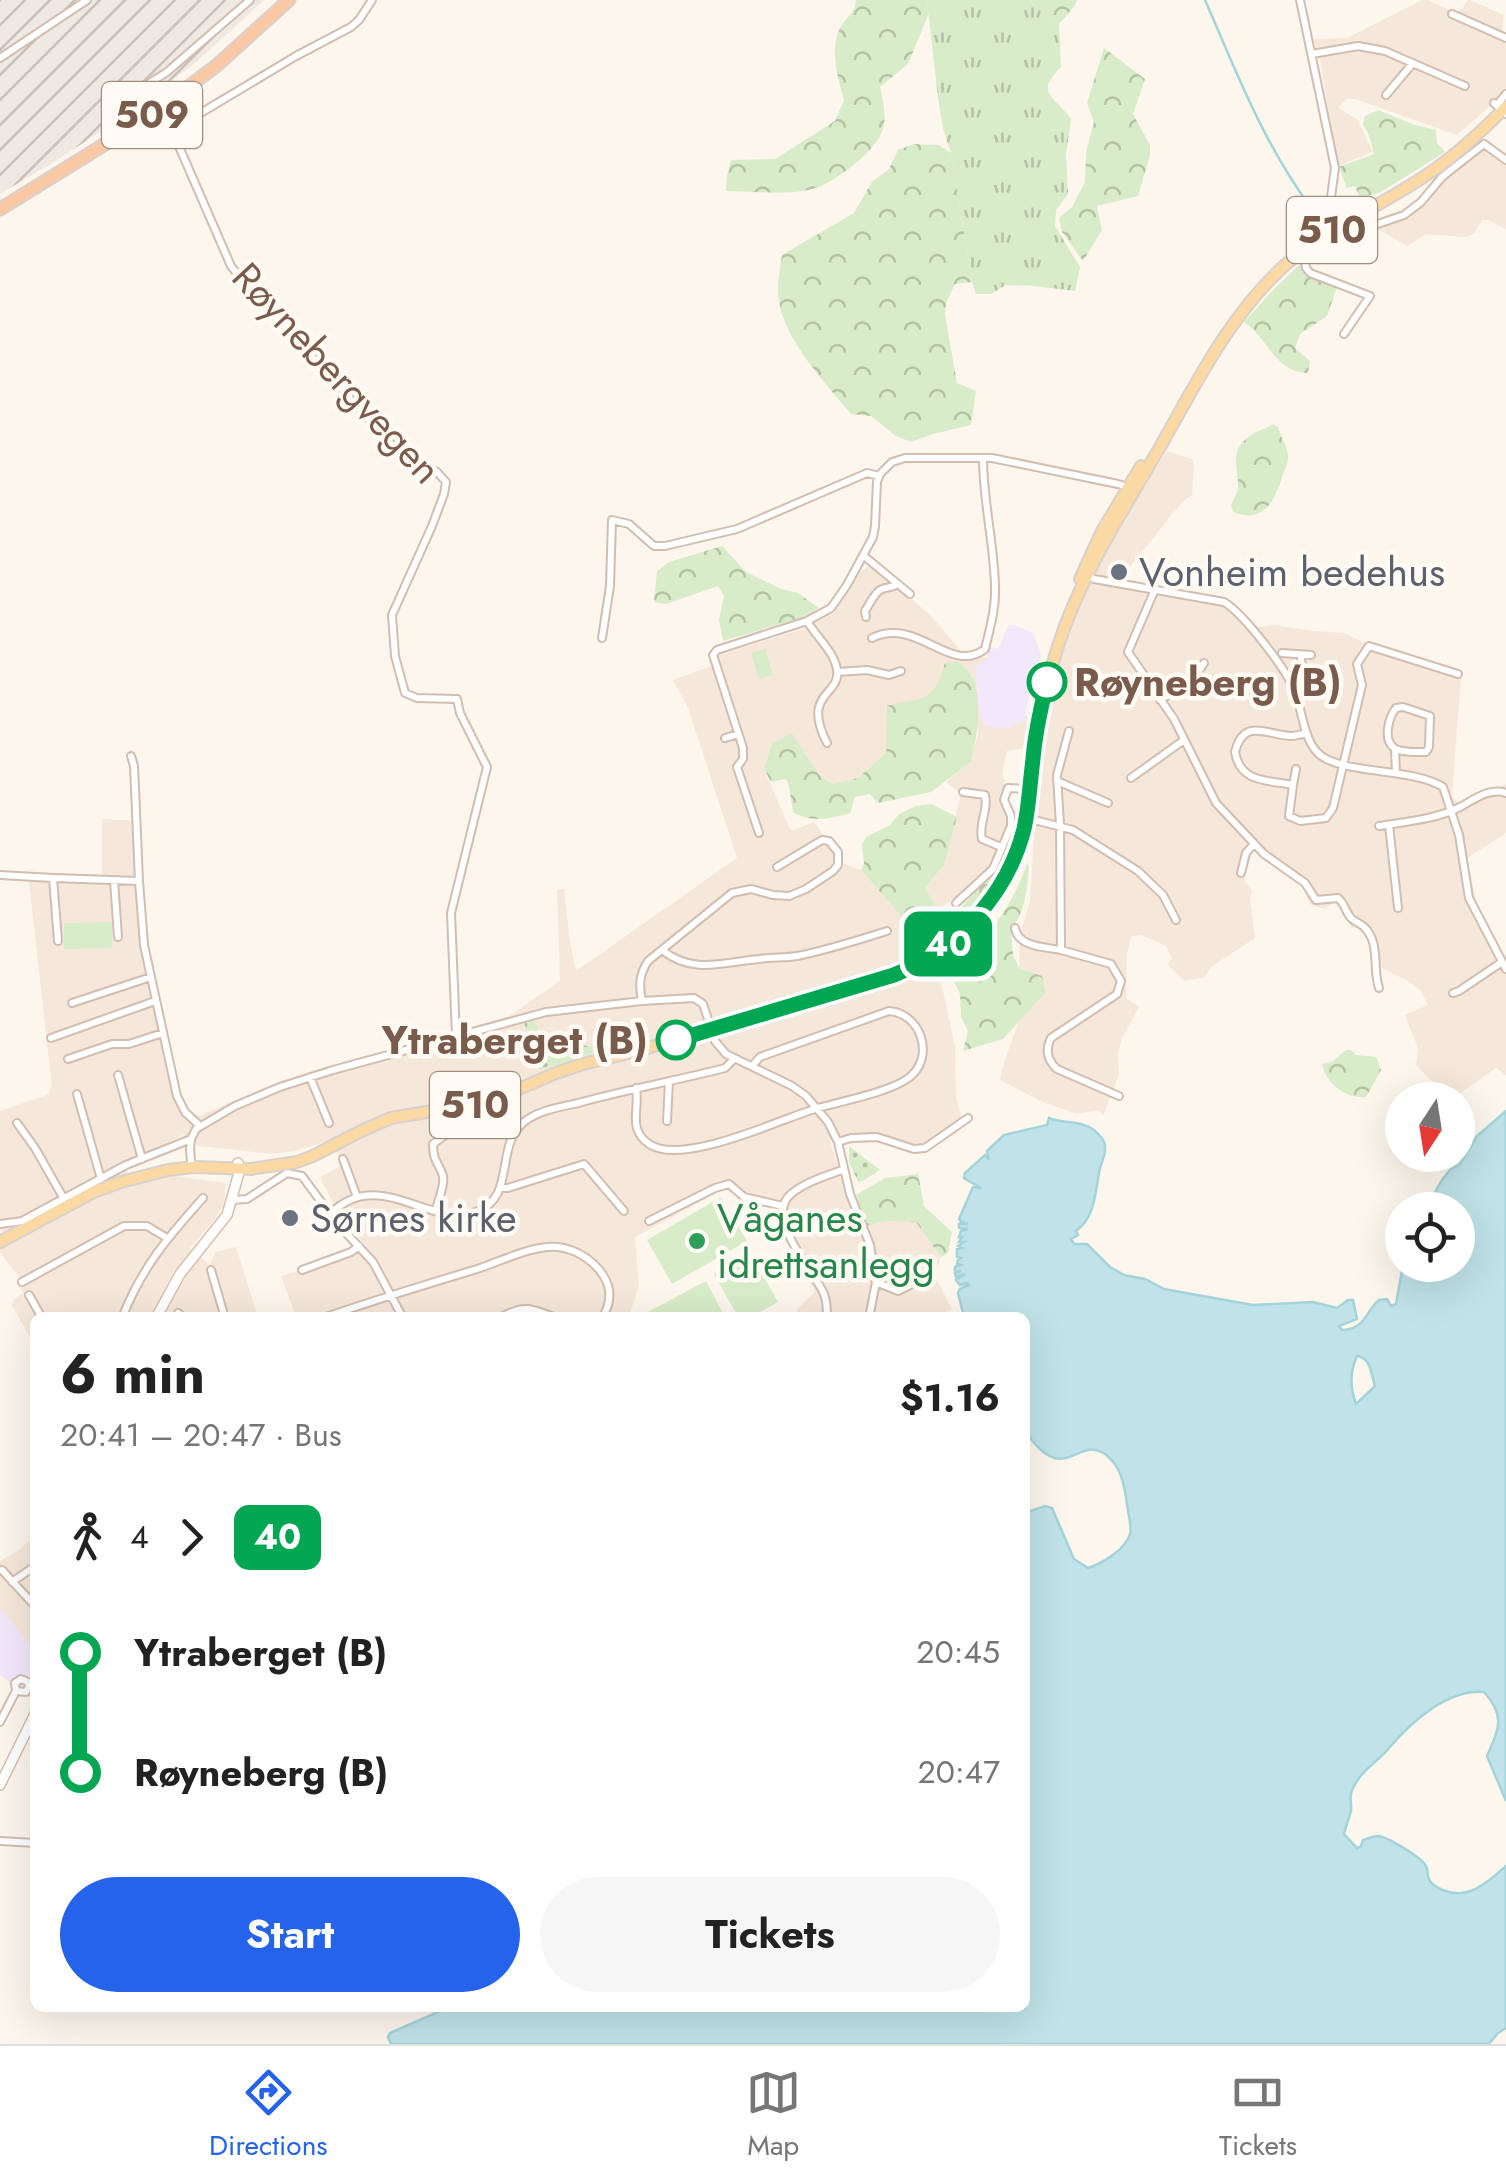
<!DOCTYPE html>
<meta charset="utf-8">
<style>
body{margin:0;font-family:Jost,sans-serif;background:#f6f6f6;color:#222;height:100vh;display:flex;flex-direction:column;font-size:38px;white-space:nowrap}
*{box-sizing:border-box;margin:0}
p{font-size:32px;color:#767676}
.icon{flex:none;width:55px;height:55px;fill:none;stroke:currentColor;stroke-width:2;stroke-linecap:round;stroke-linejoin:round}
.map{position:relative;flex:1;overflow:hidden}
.panel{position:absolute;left:30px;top:1312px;width:1000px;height:700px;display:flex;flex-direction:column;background:#fff;border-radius:15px;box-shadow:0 10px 40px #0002}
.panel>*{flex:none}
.badge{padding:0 20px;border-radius:15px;font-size:35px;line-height:65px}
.needle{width:65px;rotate:192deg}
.tools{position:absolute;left:1385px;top:1082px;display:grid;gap:20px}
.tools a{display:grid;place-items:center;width:90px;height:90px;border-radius:50%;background:#fff;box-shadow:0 10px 40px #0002;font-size:50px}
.map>.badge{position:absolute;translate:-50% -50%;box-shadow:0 0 0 5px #fff}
.legs{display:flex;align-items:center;gap:15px;height:110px;padding:0 30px;font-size:32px}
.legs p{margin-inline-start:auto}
.headline{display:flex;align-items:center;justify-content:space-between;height:170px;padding:0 30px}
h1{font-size:55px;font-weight:700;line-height:75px}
.action{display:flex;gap:20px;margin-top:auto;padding:20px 30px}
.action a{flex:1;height:115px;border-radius:60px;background:#2563eb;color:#fff;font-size:40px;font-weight:700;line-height:115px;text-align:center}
.action a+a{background:#f6f6f6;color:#222}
ul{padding:0 30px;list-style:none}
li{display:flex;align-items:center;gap:35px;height:120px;font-size:38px}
li i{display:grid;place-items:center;width:15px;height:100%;margin:0 12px;background:currentColor}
li i::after{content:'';width:25px;height:25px;margin:-12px;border:8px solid;border-radius:50%;background:#fff}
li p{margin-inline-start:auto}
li:first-child i{background:linear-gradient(#0000 50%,currentColor 0)}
li:last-child i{background:linear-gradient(currentColor 50%,#0000 0)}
.dock{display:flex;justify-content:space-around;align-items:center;height:140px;border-top:2px solid #e0e0e0;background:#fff;font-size:28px;color:#767676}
.dock a{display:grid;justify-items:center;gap:5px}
.dock .on{color:#2563eb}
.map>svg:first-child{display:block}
.residential{fill:#f5e8da}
.industrial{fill:url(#industrial-furrows)}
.education{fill:#f3e8fa}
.grass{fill:url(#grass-tufts)}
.forest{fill:url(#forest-crowns)}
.park{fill:url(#park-dots)}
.pitch{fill:#d8ecc9}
.water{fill:#bfe3e8;stroke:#a5d3da;stroke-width:2.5;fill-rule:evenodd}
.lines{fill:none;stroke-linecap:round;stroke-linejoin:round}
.stream{stroke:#a5d3da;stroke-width:2.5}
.minor-casing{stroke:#d1beb0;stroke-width:10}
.secondary-casing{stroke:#d6c0b0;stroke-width:12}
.primary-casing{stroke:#dad1cd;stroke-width:14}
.trunk-casing{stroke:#dad1cd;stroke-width:15}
.minor{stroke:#fff;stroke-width:6}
.secondary{stroke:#fff;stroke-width:9}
.primary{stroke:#fbd9a5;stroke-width:10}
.trunk{stroke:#f9c8a4;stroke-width:11}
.line-1-casing{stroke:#fff;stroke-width:22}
.line-1{stroke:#00a651;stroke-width:15}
.worship-dot{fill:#6b7280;stroke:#fffaf3;stroke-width:4}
.stop-1-dot{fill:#fff;stroke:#00a651;stroke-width:5}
.leisure-dot{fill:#2e9e5b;stroke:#fffaf3;stroke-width:4}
.labels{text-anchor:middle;stroke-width:9;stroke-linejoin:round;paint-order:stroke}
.shield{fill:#fffaf3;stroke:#a28b7f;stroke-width:2.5}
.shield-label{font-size:38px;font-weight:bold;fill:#7a5c4d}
.street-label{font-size:40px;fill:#7a5c4d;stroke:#fffaf3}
.worship-label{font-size:40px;fill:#5b616d;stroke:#fffaf3;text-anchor:start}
.stop-label{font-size:40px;font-weight:bold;fill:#7a5c4d;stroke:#fffaf3;text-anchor:start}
.leisure-label{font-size:40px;fill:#27864d;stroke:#fffaf3;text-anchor:start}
</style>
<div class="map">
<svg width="1506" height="2044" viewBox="0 0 1506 2044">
<defs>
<pattern id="industrial-furrows" width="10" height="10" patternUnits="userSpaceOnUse" patternTransform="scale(2.5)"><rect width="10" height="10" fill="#efe9e4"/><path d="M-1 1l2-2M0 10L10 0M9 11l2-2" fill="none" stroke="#c7c0bb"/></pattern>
<pattern id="grass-tufts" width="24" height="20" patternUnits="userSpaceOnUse" patternTransform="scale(2.5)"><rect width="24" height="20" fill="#d8ecc9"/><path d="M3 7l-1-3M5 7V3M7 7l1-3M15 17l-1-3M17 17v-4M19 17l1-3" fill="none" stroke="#b4c2a5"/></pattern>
<pattern id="forest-crowns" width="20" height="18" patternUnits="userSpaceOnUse" patternTransform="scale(2.5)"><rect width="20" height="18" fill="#d8ecc9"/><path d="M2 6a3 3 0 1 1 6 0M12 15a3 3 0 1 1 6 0" fill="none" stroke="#b4c2a5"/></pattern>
<pattern id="park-dots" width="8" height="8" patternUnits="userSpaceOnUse" patternTransform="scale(2.5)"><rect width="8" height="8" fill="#d8ecc9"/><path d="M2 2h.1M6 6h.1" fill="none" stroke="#b4c2a5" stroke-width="1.8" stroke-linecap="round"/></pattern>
</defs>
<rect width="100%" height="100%" fill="#fdf6ec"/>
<path class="residential" d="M1422,0H1428L1454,12L1462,9L1468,0H1470L1504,15L1502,32L1506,38V88L1497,100L1457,135L1355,99H1346L1338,108L1357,119L1373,152L1335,167L1331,127L1320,59L1313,39L1347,38Z
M1493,145L1506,154V229L1488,220H1482L1475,232L1467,237L1426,234L1408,246L1375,228L1408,214L1440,178Z
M1167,451L1192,459L1194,466L1192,495L1183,501L1129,568L1126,582L1218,597L1223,598L1252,628L1275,625L1312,631L1345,633L1371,646L1456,669L1461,676L1452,797L1456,801L1462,802L1506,784V833L1467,858L1478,909L1506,958V1075L1496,1068L1456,1096L1443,1092L1416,1065L1418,1048L1405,1015L1428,1005L1421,991L1410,982L1373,964L1374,955L1362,928H1351L1349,921L1339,904L1334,903L1324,908L1315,907L1310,904L1302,885L1279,871L1255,850L1250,852L1244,866L1245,881L1252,891L1250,899L1255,938L1211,967L1205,977L1184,981L1167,964L1172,958L1166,946L1141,935L1131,936L1127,954L1126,998L1139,1007L1122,1038L1118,1055L1119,1075L1103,1115L1099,1110L1077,1114L1045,1103L1000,1080L1004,1062L1019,1021L1046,991L1042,976L1019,968L1020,933L1030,901L1035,815L1041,757L1022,749L1007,751L1002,774L1005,781L1001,796L1009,823L985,875L968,890L936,910L925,888L944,865L961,794L946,782L971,762L978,733L973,677L958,662L928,697L913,700L886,753L858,778L833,784L819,775L792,733L765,772L791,831L814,822L843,863L861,870L914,931L941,982L955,1046L956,1097L962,1119L928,1144L912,1146L882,1136L840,1138L830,1141L857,1228L888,1221H917L941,1257L935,1276L952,1309L935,1317H798L797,1309L815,1292L779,1228L778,1208L728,1187L635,1237L639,1285L629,1317H296L281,1276L358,1254L366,1245L339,1215L320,1177L342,1165L332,1140L295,1151L271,1154L198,1146L183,1135L124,1164L131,1181L167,1175L226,1183L223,1206L214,1220L190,1248L210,1265L215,1252L236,1247L258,1317L35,1318V1346L12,1306L14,1299L23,1293L18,1284L20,1279L0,1252V1249L9,1243L0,1229V1111L47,1095L52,1087L28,873L102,875V819L138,821L148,950L181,1095L186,1107L192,1114L199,1116L275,1083L312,1071L508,1017L560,981L557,889H564L570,942L576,971L737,858L688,708L673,680L712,666L719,655L803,629L834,613L861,571L871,565L929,614L962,652L1025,666L1020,714L1043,722L1063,645L1110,540Z
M35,1535V1652L0,1612V1561L19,1550Z"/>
<path class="industrial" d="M0,0H264L200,59L146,101L59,159L0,194Z"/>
<path class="education" d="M1014,625L1033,633L1041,655L1031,686L1024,720L1008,729L985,726L979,711L975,667L986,660L990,647L998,649L1008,626Z
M0,1608L35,1651V1686L30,1697L0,1675Z"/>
<path class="grass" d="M927,0H1030L1043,14L1059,24L1061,67C1034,93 1054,96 1071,119L1066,154L1068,194L1056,210L1055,226L1080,267L1075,291L1034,286L1006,285L991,294H976L972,282L951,154L943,128L938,98Z"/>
<path class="forest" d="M856,0H927L929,13L908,64L880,87C883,101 888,121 881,134C872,153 841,177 821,186C796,197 754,191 726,191L727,176L731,160L775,159L835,121L844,100C838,78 829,50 840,28C847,16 855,14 856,0Z
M1030,0H1077L1074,7L1059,24L1043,14Z
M1104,48L1145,79L1133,114L1150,145V155L1138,196L1097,206L1102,230L1083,261L1062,232L1059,218L1072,207L1085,182L1086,152L1094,122L1087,103Z
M1378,110L1412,124L1436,130L1437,143L1445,152L1381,192L1360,199L1355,186L1347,188L1339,167L1374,154C1371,143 1370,134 1363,125L1365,116Z
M914,144L939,145L951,153L972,282L955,284L946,303L945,315L957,383L976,391L971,425L933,434L911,442L896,436L871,416L851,414C826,384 786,342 779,302C776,287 780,270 782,255L854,213L872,182L889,169L898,150Z
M1299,265L1312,278L1337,287L1327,316L1300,334L1295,348L1310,361L1308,373C1273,372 1270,339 1244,322L1271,292Z
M1273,424L1278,427C1280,437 1289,448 1288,458C1288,464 1285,469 1283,474C1275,501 1264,524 1233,512L1231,505C1233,501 1237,493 1238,489C1239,467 1227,452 1251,435C1258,430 1266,429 1273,424Z
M722,546L746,572L781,589L798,593L819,608L801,618L723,641L719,620L724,596L718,586L666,604L654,602L657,571L669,562Z
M958,662C964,667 971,673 974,680C982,705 977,738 971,762L931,792L878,803L870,794L855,797L850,813C831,819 810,823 793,812L789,786L786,779L771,782L764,769L772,744L792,733L819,775L833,784L858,778L886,753L887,706C923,696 933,705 945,663Z
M931,804L957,817L944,865L925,888L944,921L959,910L995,869L999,870L956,930L941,942L927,943L925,950L914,931L861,870L864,864L862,845L866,837L890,825L899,814L916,806Z
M1027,863L1029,866C1027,889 1026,910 1011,929L1013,955L1019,968L1042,976L1046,992L1003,1039L963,1051L968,1032L961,1016L960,994L945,963L958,946L973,947C999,924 1016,897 1027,863Z
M1346,1050H1351L1356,1055L1376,1057L1381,1070L1366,1097C1346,1099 1326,1084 1322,1064L1333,1061Z
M918,1174L924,1206L952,1232L948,1253L941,1257L916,1222L888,1221L866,1226L856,1195L885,1178Z"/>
<path class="park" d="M534,1019L542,1041L598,1047L600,1051L540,1070L524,1022Z
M849,1146L880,1170L859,1183L849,1163Z"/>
<path class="pitch" d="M765,649L773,675L759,679L751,653Z
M112,922V948L64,949V923Z
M721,1197L747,1241L672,1284L647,1240Z
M750,1253L778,1302L751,1317H738L714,1274Z
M706,1281L725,1317H646L644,1314Z"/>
<path class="water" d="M1506,1111V1801L1487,1756C1499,1729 1506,1716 1484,1692C1448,1689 1412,1721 1390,1747C1378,1762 1362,1769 1353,1788C1348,1797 1352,1801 1351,1811C1349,1818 1346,1826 1344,1834L1357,1848L1361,1846L1363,1840C1368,1839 1373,1836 1379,1836C1389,1838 1421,1857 1426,1866C1430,1875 1425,1872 1430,1881C1434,1886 1437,1888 1443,1890C1468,1901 1488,1882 1506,1866V2028L1498,2033L1489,2044H391L388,2037L390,2033L447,2008H1025V1513L1045,1506L1052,1508L1074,1559L1088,1568C1103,1563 1125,1550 1130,1534C1132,1528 1129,1517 1128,1511C1125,1490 1123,1467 1105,1454C1076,1435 1065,1489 1025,1431V1318L964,1317L958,1293L960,1289L969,1285L968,1283L960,1285L956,1280L965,1274L956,1277L955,1274L961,1271L955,1272V1267L961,1265L957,1264L958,1260L961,1258L957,1257V1249L962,1248L958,1246L964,1242H959L962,1237H959L961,1231L968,1229L959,1228V1224H968L961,1222L959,1219L973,1187L981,1188L964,1178L965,1173L985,1155L989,1160L987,1151L1004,1135L1047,1125L1049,1118C1063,1124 1081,1120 1094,1130C1097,1133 1103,1138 1104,1142C1108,1153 1100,1163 1099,1173C1095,1194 1095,1217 1076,1231L1078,1235L1071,1239L1074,1244H1087L1110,1267L1124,1275L1145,1279L1164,1289L1253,1305L1313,1302L1337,1308L1348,1300H1353L1357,1319L1339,1326L1342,1330C1366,1329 1364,1313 1379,1300L1387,1299L1391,1306L1396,1304L1403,1265H1458V1210H1425L1442,1180L1450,1170L1460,1164L1477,1136ZM1357,1356C1371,1358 1371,1374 1375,1386L1356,1404C1350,1388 1350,1371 1357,1356Z"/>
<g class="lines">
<path class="stream" d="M1205,0C1236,71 1263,142 1309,205"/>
<g class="minor-casing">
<path id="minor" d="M372,0L359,20L351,27L296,56L179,126L174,135L231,266L238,275L394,447L437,472L446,482L444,494L432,526L392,615L395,656L405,693L417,698L457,699L460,713L487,767L451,913L456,1036
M1300,0L1335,168L1330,204
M1452,14L1506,38
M1312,54L1358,46L1385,51L1465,86
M0,58L87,0
M1386,95L1413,63
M129,96L167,72L250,0
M1494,103L1506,114
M1497,105L1506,94
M1484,144L1506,160
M1335,228L1330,214V204L1333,212L1341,224
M1344,334L1370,296L1310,273L1306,268L1305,262L1358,227L1372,226L1404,215L1421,202L1442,177L1484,144
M864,556L910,594
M1087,575L1094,579L1224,602C1244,614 1288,671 1296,694C1302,712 1304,738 1317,752C1337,775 1412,767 1443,787L1459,835L1469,898L1506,969
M1154,589L1153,594L1128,652L1174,719L1216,803L1264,854L1305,883L1316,900L1338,898C1345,904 1345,911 1351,918C1354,921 1361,924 1364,927C1381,943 1372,969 1379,988
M866,617L865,611C869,605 874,594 880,590C886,586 891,589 897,584
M807,621C816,636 835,653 837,670C841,696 801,692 827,743
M602,638L610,586L612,520L629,524L654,546H665L737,529L867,473L879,476
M872,638C918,616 950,676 985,649C990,628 996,608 995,586C994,543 983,501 983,458
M1282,653L1311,655
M838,672L867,670L889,675L901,671
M1311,683L1318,694
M1295,690L1311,683L1301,662V655
M1160,700C1176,690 1195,679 1204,663
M1403,707L1430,716L1429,747L1426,752C1418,752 1399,753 1393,747C1383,738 1389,717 1396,708Z
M1069,731L1057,775L1060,825L1061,950L1111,964L1121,981L1117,994L1051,1038C1045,1050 1047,1060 1057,1069L1119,1096
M1307,733C1303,734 1295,736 1291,736C1266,735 1244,717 1235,752C1240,783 1268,780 1293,785L1289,816L1300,821L1326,818L1333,808L1362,685L1357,664L1369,646L1458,674
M725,738L738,734
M1395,750L1396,773
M131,756L134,766L139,881
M1131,778L1184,740
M1057,781L1108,803
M1293,785L1296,769
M963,792L985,795C989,810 978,824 982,839L1001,847
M1023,817L1073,830L1138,871L1163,895L1176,920
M1389,825L1398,908
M1379,826C1405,822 1437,819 1460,807C1475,799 1490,787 1506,793
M759,833L737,767L743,759V748L713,655L717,650L807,621L831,608L847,585L873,537L875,526L877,482L880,474L892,462L905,458H992L1118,484L1128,487L1129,490
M1241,873L1246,853L1254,844
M0,875L53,878
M114,880L118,937
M956,903L993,869L1011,826V816L1004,800L1008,788L1026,789
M1015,928C1018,947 1045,947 1061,950
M58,941L53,878L139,881L144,945L177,1096L185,1112L200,1126
M662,950C693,975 724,962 759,959C772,957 784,958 797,956C828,950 858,940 887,931
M1453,993L1459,991L1502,962
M642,1001C639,985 639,975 648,961L732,893L751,889L773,895L789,896L806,889L833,871L838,865V852L829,841L822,840L777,867
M72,1003L151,977
M51,1038L155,1001
M68,1059L112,1044H129L163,1033
M118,1075L142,1159
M310,1077L329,1123
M636,1088C640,1109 627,1129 649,1144C683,1167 782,1118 818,1108C842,1101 896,1091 912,1075C935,1053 919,1013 889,1011L760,1057L752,1066
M77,1094L101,1179
M667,1121L669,1081
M17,1123L35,1148L64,1199
M838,1142L851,1138L877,1137L914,1149L925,1148L968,1118
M343,1159L357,1197
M194,1167L191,1161L190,1149L191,1139L196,1129L235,1106L280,1087L333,1070L546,1012L642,1001L694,998L703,1004L715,1041L726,1054L792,1086L806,1096L828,1122L838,1142L850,1194L870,1245L876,1282L869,1318
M502,1188H508L584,1164L624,1211
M232,1200L247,1199L287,1173L302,1176L336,1222L373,1262L403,1318
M436,1210C438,1200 445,1186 443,1176C439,1162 433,1163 433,1144L448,1133
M330,1214C379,1165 429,1229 476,1212C517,1197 494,1146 524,1122C540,1109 563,1107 582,1102C630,1089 678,1080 725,1068L734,1059
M649,1221L715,1188L729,1184L744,1197L783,1206
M0,1224L22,1221L126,1165L191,1139
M211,1270L225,1318
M302,1270L351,1252L359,1246
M22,1282L124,1226H147L167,1238
M876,1282L898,1291L918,1281
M29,1295L42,1318
M178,1313L184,1318
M122,1318C142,1267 168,1237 203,1198
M323,1318C374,1300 425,1285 477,1269C499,1262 535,1244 558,1247C576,1249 593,1260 603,1275C612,1289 611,1304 602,1318
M500,1318C523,1304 532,1308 556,1318
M827,1318C827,1309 827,1301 824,1294C814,1270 763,1218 791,1194C805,1182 826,1176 842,1170
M2,1570L35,1606
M12,1582L35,1566
M0,1722L16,1691L15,1683L21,1679L28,1682L29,1686L26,1692L16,1691
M0,1841L35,1843"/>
</g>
<g class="secondary-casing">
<path id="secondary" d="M156,1318L180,1274L227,1215L240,1169L238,1163
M0,1785L35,1714"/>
</g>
<g class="primary-casing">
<path id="primary" d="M1080,579L1102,531L1141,466
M1032,762C1040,722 1046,682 1059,643C1081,576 1120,515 1156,454C1194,388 1227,318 1284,266C1329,227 1383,205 1431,172C1459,153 1483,130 1506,107
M94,1192L121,1182L168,1170L194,1167L251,1169L297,1162L313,1156L359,1132L391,1118L491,1101L556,1073L583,1064L641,1050L902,971C990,931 1029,853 1032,760
M0,1242L99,1189"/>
</g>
<g class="trunk-casing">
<path id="trunk" d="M0,209L144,120L216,66L289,0"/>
</g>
<use href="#minor" class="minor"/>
<use href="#secondary" class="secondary"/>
<use href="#primary" class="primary"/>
<use href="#trunk" class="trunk"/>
</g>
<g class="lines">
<g class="line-1-casing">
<path id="line-1" d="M676,1040L894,975C956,949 1007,896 1024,829C1029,806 1030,782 1033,759C1035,733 1041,707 1047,682"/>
</g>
<use href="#line-1" class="line-1"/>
</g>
<g class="worship-dot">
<circle cx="1119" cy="572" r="10"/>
<circle cx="290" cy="1218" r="10"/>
</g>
<g class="stop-1-dot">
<circle cx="1047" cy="682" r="18"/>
<circle cx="676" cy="1040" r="18"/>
</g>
<circle class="leisure-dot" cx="697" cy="1241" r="10"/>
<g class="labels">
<g class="shield">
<rect x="102" y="82" width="100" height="66" rx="8"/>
<rect x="1287" y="197" width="90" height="66" rx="8"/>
<rect x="430" y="1072" width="90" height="66" rx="8"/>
</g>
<g class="shield-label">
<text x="152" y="128">509</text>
<text x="1332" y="243">510</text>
<text x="475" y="1118">510</text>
</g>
<g class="street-label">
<text transform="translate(337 373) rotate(47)" y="14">Røynebergvegen</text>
</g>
<g class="worship-label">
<text x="1139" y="586">Vonheim bedehus</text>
<text x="310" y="1232">Sørnes kirke</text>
</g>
<g class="stop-label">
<text x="1074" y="696">Røyneberg (B)</text>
<text x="648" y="1054" text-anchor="end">Ytraberget (B)</text>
</g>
<g class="leisure-label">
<text x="717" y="1232">Våganes<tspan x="717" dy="46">idrettsanlegg</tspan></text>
</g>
</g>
</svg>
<div class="tools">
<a><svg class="needle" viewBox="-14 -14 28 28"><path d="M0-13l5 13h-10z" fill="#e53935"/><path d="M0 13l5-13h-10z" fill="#767676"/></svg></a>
<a><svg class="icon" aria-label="locate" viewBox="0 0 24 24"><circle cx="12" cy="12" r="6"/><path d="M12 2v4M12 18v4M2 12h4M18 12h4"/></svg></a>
</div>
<b class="badge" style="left:948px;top:944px;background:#00a651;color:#fff">40</b>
<section class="panel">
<div class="headline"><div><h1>6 min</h1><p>20:41 – 20:47 · Bus</p></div><b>$1.16</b></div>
<div class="legs"><svg class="icon" aria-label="walk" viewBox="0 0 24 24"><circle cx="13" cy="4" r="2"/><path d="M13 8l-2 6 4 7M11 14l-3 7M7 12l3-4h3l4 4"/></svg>4<svg class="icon" aria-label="forward" viewBox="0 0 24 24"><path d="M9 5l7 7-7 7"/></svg><b class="badge" style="background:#00a651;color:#fff">40</b></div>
<ul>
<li><i style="color:#00a651"></i><b>Ytraberget (B)</b><p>20:45</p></li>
<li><i style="color:#00a651"></i><b>Røyneberg (B)</b><p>20:47</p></li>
</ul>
<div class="action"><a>Start</a><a>Tickets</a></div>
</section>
</div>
<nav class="dock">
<a class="on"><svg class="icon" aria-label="directions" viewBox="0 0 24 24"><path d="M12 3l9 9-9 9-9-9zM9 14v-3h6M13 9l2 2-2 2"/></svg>Directions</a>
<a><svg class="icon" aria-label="map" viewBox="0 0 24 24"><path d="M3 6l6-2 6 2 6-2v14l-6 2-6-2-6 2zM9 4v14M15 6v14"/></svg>Map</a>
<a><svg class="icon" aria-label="tickets" viewBox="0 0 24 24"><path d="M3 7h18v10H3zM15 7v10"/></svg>Tickets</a>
</nav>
